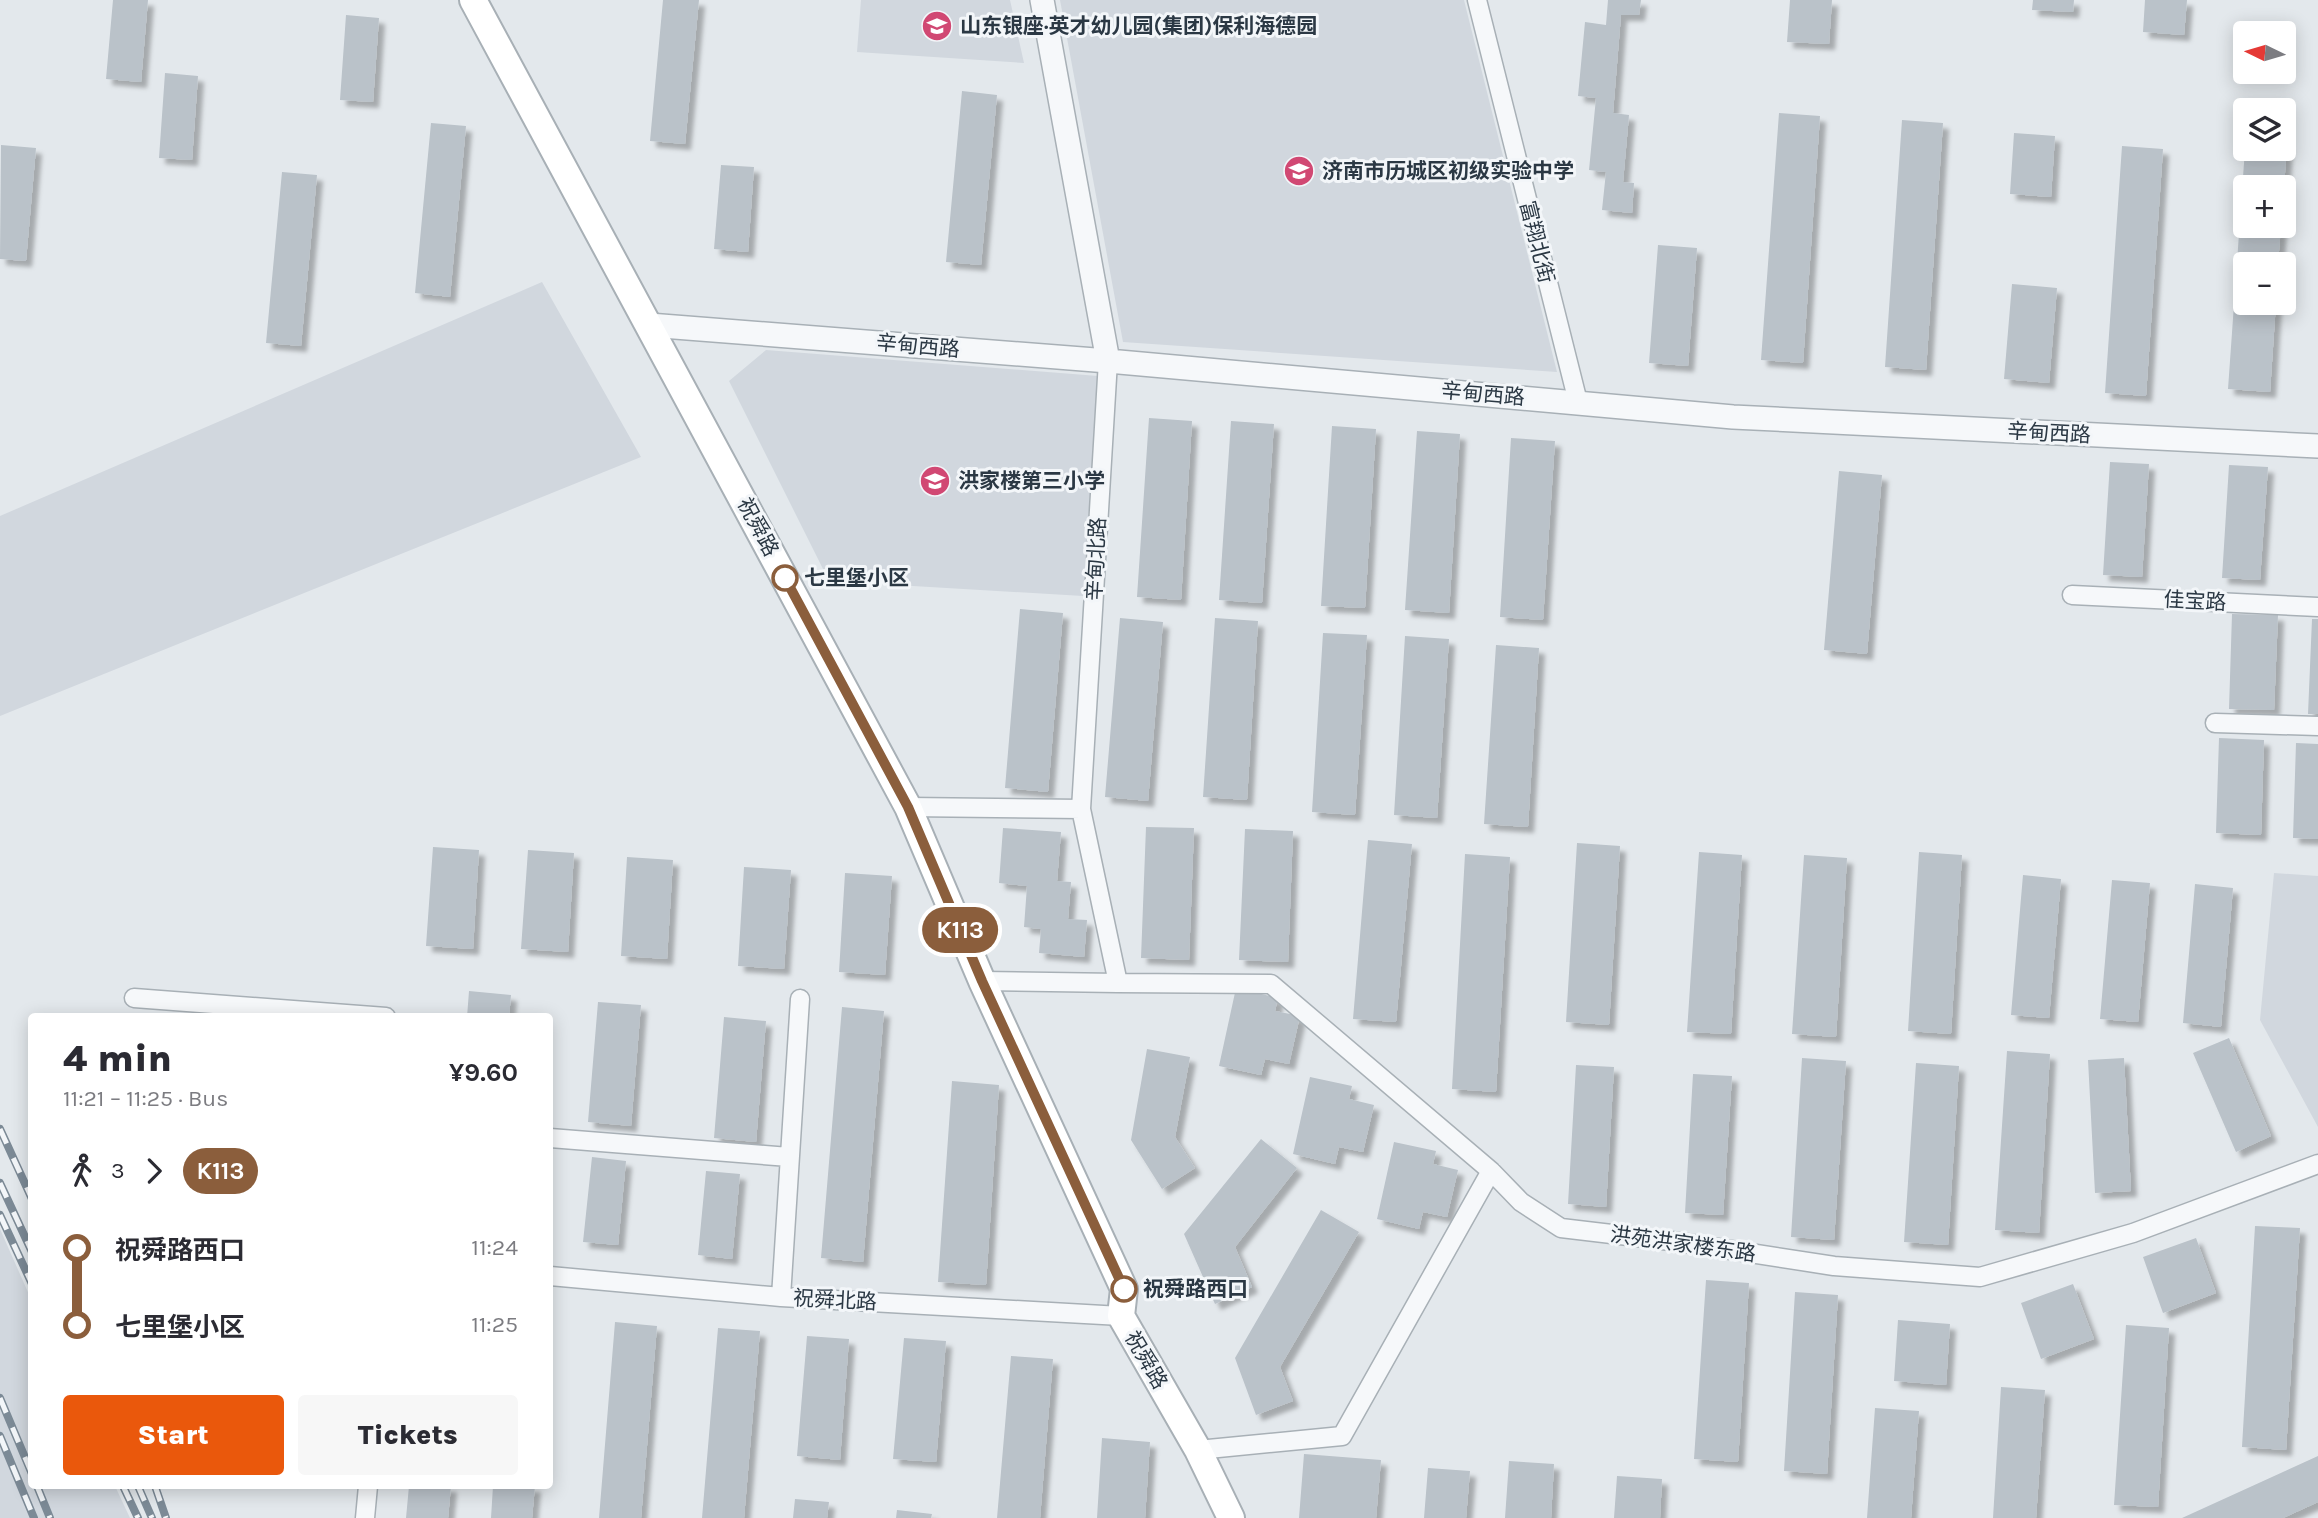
<!DOCTYPE html>
<meta charset="utf-8">
<style>
body{margin:0;font-family:Karla,"Noto Sans SC",sans-serif;background:#f7f7f7;color:#2b2b33;height:100vh;display:flex;flex-direction:column;font-size:26px;white-space:nowrap}
*{box-sizing:border-box;margin:0}
p{font-size:23px;color:#7c7c81}
.icon{flex:none;width:38px;height:38px;fill:none;stroke:currentColor;stroke-width:2;stroke-linecap:round;stroke-linejoin:round}
.map{position:relative;flex:1;overflow:hidden}
.side{position:absolute;left:28px;top:1013px;width:525px;height:476px;display:flex;flex-direction:column;background:#fff;border-radius:7px;box-shadow:0 4px 18px #0003}
.side>*{flex:none}
.badge{padding:0 14px;border-radius:23px;font-size:24px;line-height:46px}
.needle{width:46px;rotate:275deg}
.fabs{position:absolute;left:2233px;top:21px;display:grid;gap:14px}
.fabs a{display:grid;place-items:center;width:63px;height:63px;border-radius:7px;background:#fff;box-shadow:0 4px 18px #0003;font-size:35px}
.map>.badge{position:absolute;translate:-50% -50%;box-shadow:0 0 0 4px #fff}
.legs{display:flex;align-items:center;gap:10px;height:77px;padding:0 35px;font-size:23px}
.legs p{margin-inline-start:auto}
.overview{display:flex;align-items:center;justify-content:space-between;height:119px;padding:0 35px}
h1{font-size:38px;font-weight:800;line-height:52px}
.button{display:flex;gap:14px;margin-top:auto;padding:14px 35px}
.button a{flex:1;height:80px;border-radius:7px;background:#ea580c;color:#fff;font-size:28px;font-weight:800;line-height:80px;text-align:center}
.button a+a{background:#f7f7f7;color:#2b2b33}
ul{padding:0 35px;list-style:none}
li{display:flex;align-items:center;gap:24px;height:77px;font-size:26px}
li i{display:grid;place-items:center;width:10px;height:100%;margin:0 9px;background:currentColor}
li i::after{content:'';width:18px;height:18px;margin:-9px;border:5px solid;border-radius:50%;background:#fff}
li p{margin-inline-start:auto}
li:first-child i{background:linear-gradient(#0000 50%,currentColor 0)}
li:last-child i{background:linear-gradient(currentColor 50%,#0000 0)}
.map>svg:first-child{display:block}
.built{fill:#d1d7de}
.building{fill:#bac2c9;filter:url(#shadow)}
.lines{fill:none;stroke-linecap:round;stroke-linejoin:round}
.minor-casing{stroke:#a8b0b6;stroke-width:21}
.tertiary-casing{stroke:#a8b0b6;stroke-width:26}
.secondary-casing{stroke:#a8b0b6;stroke-width:30}
.minor{stroke:#f6f8fa;stroke-width:18}
.tertiary{stroke:#f6f8fa;stroke-width:23}
.secondary{stroke:#fff;stroke-width:26}
.rail-casing{stroke:#7c8a96;stroke-width:8}
.rail{stroke:#f3f6f9;stroke-width:5;stroke-dasharray:16;stroke-linecap:butt}
.line-1-casing{stroke:#fff;stroke-width:16}
.line-1{stroke:#8b5e3c;stroke-width:10}
.stop-1-dot{fill:#fff;stroke:#8b5e3c;stroke-width:3.5}
.labels{text-anchor:middle;stroke-width:6;stroke-linejoin:round;paint-order:stroke}
.poi-label{font-size:21px;font-weight:bold;fill:#2b3844;stroke:#f3f6f9;text-anchor:start}
.street-label{font-size:21px;fill:#2b3844;stroke:#f3f6f9}
.stop-label{font-size:21px;font-weight:bold;fill:#2b3844;stroke:#f3f6f9;text-anchor:start}
</style>
<div class="map">
<svg width="2318" height="1518" viewBox="0 0 2318 1518">
<defs>
<filter id="shadow"><feDropShadow dx="6" dy="6" stdDeviation="2" flood-color="#0004"/></filter>
</defs>
<rect width="100%" height="100%" fill="#e3e8ec"/>
<path class="built" d="M861,0H1010L1024,63L857,52Z
M1060,0H1464L1557,372L1123,342Z
M542,282L641,457L0,716V516Z
M766,350L1098,376L1083,596L829,581L729,381Z
M2274,873L2318,876V1127L2260,1020Z
M0,1229L31,1299L32,1486H115L130,1518H0Z"/>
<path class="building" d="M113,0H148L141,82L106,79Z
M663,0H699L685,144L650,141Z
M1608,0H1641L1639,15H1621L1613,113L1629,115L1623,182L1634,183L1632,213L1602,210L1606,172L1589,170L1596,98L1578,96L1585,22L1606,25Z
M1790,0H1832L1829,44L1787,42Z
M2033,0H2074L2073,12L2032,10Z
M2145,0H2187L2184,35L2143,32Z
M346,15L379,18L373,102L340,100Z
M165,73L198,76L192,160L159,158Z
M962,91L997,95L981,265L946,262Z
M1779,113L1820,116L1803,363L1761,360Z
M1902,120L1943,123L1926,370L1885,367Z
M431,123L466,126L450,297L415,293Z
M2014,133L2055,136L2051,197L2010,194Z
M1,145L36,148L26,261L0,259Z
M2284,145H2287L2284,187H2245V226H2281L2278,264H2245V303H2276L2270,392L2228,389L2245,149H2284Z
M2122,146L2163,149L2146,396L2105,393Z
M721,165L754,167L748,252L714,249Z
M282,172L317,175L301,346L266,343Z
M1658,245L1697,248L1688,366L1649,363Z
M2012,284L2057,288L2049,383L2004,379Z
M1149,418L1192,421L1181,600L1137,597Z
M1231,421L1274,424L1262,603L1219,600Z
M1332,426L1376,429L1365,608L1321,606Z
M1417,431L1460,434L1449,613L1405,610Z
M1511,438L1555,441L1543,620L1500,617Z
M2110,462L2149,464L2142,577L2103,575Z
M2229,465L2268,467L2260,580L2222,578Z
M1839,471L1882,475L1867,654L1824,650Z
M1020,609L1063,613L1048,792L1005,788Z
M2232,614L2278,615L2274,710L2229,709Z
M1120,618L1163,622L1148,801L1105,797Z
M1215,618L1258,621L1247,800L1203,797Z
M2312,619H2318V714H2308Z
M1323,633L1367,635L1355,815L1312,812Z
M1405,636L1449,639L1437,818L1394,815Z
M1496,645L1539,648L1528,827L1484,824Z
M2219,738L2264,740L2261,835L2216,833Z
M2296,743L2318,744V839L2293,838Z
M1146,827L1194,828L1189,960L1141,958Z
M1003,828L1061,832L1057,881L1071,882L1068,919L1087,920L1084,957L1039,953L1041,929L1024,927L1027,886L999,883Z
M1245,829L1293,831L1288,962L1239,960Z
M1368,840L1412,844L1396,1022L1353,1019Z
M1577,843L1620,846L1609,1025L1566,1022Z
M433,847L479,850L473,949L426,946Z
M528,850L574,853L568,952L521,949Z
M1699,852L1742,855L1731,1034L1687,1032Z
M1919,852L1962,855L1951,1034L1908,1031Z
M1465,854L1510,857L1496,1092L1452,1089Z
M1804,855L1847,858L1836,1037L1792,1034Z
M627,857L673,860L667,959L621,956Z
M744,867L791,870L784,969L738,966Z
M845,873L892,876L885,975L839,972Z
M2023,875L2061,879L2049,1018L2011,1015Z
M2112,880L2150,883L2138,1022L2100,1019Z
M2195,884L2233,888L2221,1027L2183,1023Z
M1236,988L1278,998L1275,1011L1300,1016L1289,1064L1265,1059L1261,1075L1219,1066Z
M469,991L511,995L509,1017H467Z
M598,1002L641,1005L631,1126L588,1122Z
M842,1007L884,1011L863,1262L821,1258Z
M724,1017L766,1021L756,1142L714,1138Z
M2229,1038L2271,1136L2236,1152L2193,1053Z
M1147,1049L1190,1057L1175,1137L1195,1168L1162,1189L1131,1140Z
M2007,1051L2050,1054L2039,1233L1995,1230Z
M1802,1058L1846,1061L1834,1240L1791,1237Z
M2124,1058L2131,1191L2095,1193L2088,1060Z
M1916,1063L1959,1066L1948,1245L1904,1242Z
M1576,1065L1614,1067L1606,1207L1568,1204Z
M1693,1074L1732,1076L1723,1215L1685,1213Z
M1310,1077L1352,1086L1349,1099L1374,1105L1363,1152L1339,1147L1335,1164L1293,1154Z
M952,1081L999,1085L986,1285L938,1282Z
M1261,1139L1297,1168L1235,1247L1252,1287L1215,1304L1184,1234Z
M1394,1142L1436,1151L1433,1164L1458,1170L1447,1217L1423,1212L1419,1229L1377,1219Z
M592,1157L626,1161L618,1245L583,1242Z
M706,1171L740,1174L732,1259L698,1255Z
M1321,1210L1359,1232L1280,1367L1293,1401L1256,1415L1235,1358Z
M2255,1226L2300,1228L2286,1450L2242,1447Z
M2196,1238L2216,1293L2163,1313L2143,1257Z
M1706,1280L1749,1283L1738,1462L1694,1459Z
M2073,1284L2094,1339L2041,1359L2021,1303Z
M1795,1292L1838,1295L1827,1474L1784,1471Z
M1898,1320L1950,1324L1946,1385L1894,1381Z
M615,1322L657,1326L641,1518H599Z
M2126,1325L2169,1328L2158,1507L2114,1505Z
M718,1328L760,1331L744,1518H702Z
M807,1336L849,1339L840,1460L797,1456Z
M904,1338L946,1341L936,1462L893,1459Z
M1011,1356L1053,1359L1040,1518H997Z
M2001,1387L2045,1390L2036,1518H1993Z
M1875,1408L1919,1411L1911,1518H1867Z
M1102,1438L1150,1442L1145,1518H1097Z
M1304,1454L1381,1460L1376,1518H1299Z
M2318,1456V1502L2283,1518H2182Z
M1509,1461L1554,1464L1551,1518H1505Z
M1428,1468L1470,1471L1466,1518H1424Z
M1617,1476L1662,1479L1660,1518H1614Z
M409,1486H451L448,1518H406Z
M493,1486H535L532,1518H491Z
M795,1499L829,1502L827,1518H793Z
M897,1510L932,1514L931,1518H896Z"/>
<g class="lines">
<g class="minor-casing">
<path id="minor" d="M1477,0L1578,402
M2072,595L2318,607
M2215,723L2318,726
M908,807L1081,809
M982,981L1118,983L1081,809L1108,361
M1118,983L1271,984L1491,1171L1521,1202L1561,1228L1679,1242L1834,1266L1980,1277L2133,1233L2318,1164
M134,998L386,1017
M550,1138L789,1157
M550,1276L781,1297L1121,1316
M781,1297L800,999
M1198,1450L1342,1436L1491,1171
M365,1518L368,1486"/>
</g>
<g class="tertiary-casing">
<path id="tertiary" d="M1042,0L1108,361
M649,325L1108,361L1733,417L2318,446"/>
</g>
<g class="secondary-casing">
<path id="secondary" d="M473,0L908,807L982,981L1124,1289L1121,1316L1198,1450L1231,1518"/>
</g>
<use href="#minor" class="minor"/>
<use href="#tertiary" class="tertiary"/>
<use href="#secondary" class="secondary"/>
<g class="rail-casing">
<path id="rail" d="M0,1129L32,1199
M0,1183L32,1252
M0,1215L32,1284
M0,1398L32,1474
M0,1436L34,1518
M37,1486L50,1518
M123,1486L138,1518
M138,1486L152,1518
M155,1486L166,1518"/>
</g>
<use href="#rail" class="rail"/>
</g>
<g class="lines">
<g class="line-1-casing">
<path id="line-1" d="M785,578L908,807L982,981L1124,1289"/>
</g>
<use href="#line-1" class="line-1"/>
</g>
<defs>
<g id="school-disc" transform="scale(1.575)"><circle r="9.5" fill="#d14873" stroke="#f3f6f9"/><path d="M0-5L7-2L0 1L-7-2ZM-4 1L0 2.5L4 1V4Q0 6-4 4Z" fill="#fff"/></g>
</defs>
<g fill-rule="evenodd">
<use href="#school-disc" x="937" y="26"/>
<use href="#school-disc" x="1299" y="171"/>
<use href="#school-disc" x="935" y="481"/>
</g>
<g class="stop-1-dot">
<circle cx="785" cy="578" r="12"/>
<circle cx="1124" cy="1289" r="12"/>
</g>
<g class="labels">
<g class="poi-label">
<text x="960" y="33">山东银座·英才幼儿园(集团)保利海德园</text>
<text x="1322" y="178">济南市历城区初级实验中学</text>
<text x="958" y="488">洪家楼第三小学</text>
</g>
<g class="street-label">
<text transform="translate(1537 242) rotate(76)" y="7">富翔北街</text>
<text transform="translate(918 346) rotate(5)" y="7">辛甸西路</text>
<text transform="translate(1483 394) rotate(5)" y="7">辛甸西路</text>
<text transform="translate(2049 433) rotate(3)" y="7">辛甸西路</text>
<text transform="translate(758 527) rotate(62)" y="7">祝舜路</text>
<text transform="translate(1096 559) rotate(-87)" y="7">辛甸北路</text>
<text transform="translate(2195 601) rotate(3)" y="7">佳宝路</text>
<text transform="translate(1683 1244) rotate(8)" y="7">洪苑洪家楼东路</text>
<text transform="translate(835 1300) rotate(3)" y="7">祝舜北路</text>
<text transform="translate(1146 1360) rotate(60)" y="7">祝舜路</text>
</g>
<g class="stop-label">
<text x="804" y="585">七里堡小区</text>
<text x="1143" y="1296">祝舜路西口</text>
</g>
</g>
</svg>
<div class="fabs">
<a><svg class="needle" viewBox="-14 -14 28 28"><path d="M0-13l5 13h-10z" fill="#e53935"/><path d="M0 13l5-13h-10z" fill="#7c7c81"/></svg></a>
<a><svg class="icon" aria-label="layers" viewBox="0 0 24 24"><path d="M12 4l9 5-9 5-9-5zM3 14l9 5 9-5"/></svg></a>
<a>+</a>
<a>−</a>
</div>
<b class="badge" style="left:960px;top:930px;background:#8b5e3c;color:#fff">K113</b>
<section class="side">
<div class="overview"><div><h1>4 min</h1><p>11:21 – 11:25 · Bus</p></div><b>¥9.60</b></div>
<div class="legs"><svg class="icon" aria-label="walk" viewBox="0 0 24 24"><circle cx="13" cy="4" r="2"/><path d="M13 8l-2 6 4 7M11 14l-3 7M7 12l3-4h3l4 4"/></svg>3<svg class="icon" aria-label="forward" viewBox="0 0 24 24"><path d="M9 5l7 7-7 7"/></svg><b class="badge" style="background:#8b5e3c;color:#fff">K113</b></div>
<ul>
<li><i style="color:#8b5e3c"></i><b>祝舜路西口</b><p>11:24</p></li>
<li><i style="color:#8b5e3c"></i><b>七里堡小区</b><p>11:25</p></li>
</ul>
<div class="button"><a>Start</a><a>Tickets</a></div>
</section>
</div>
